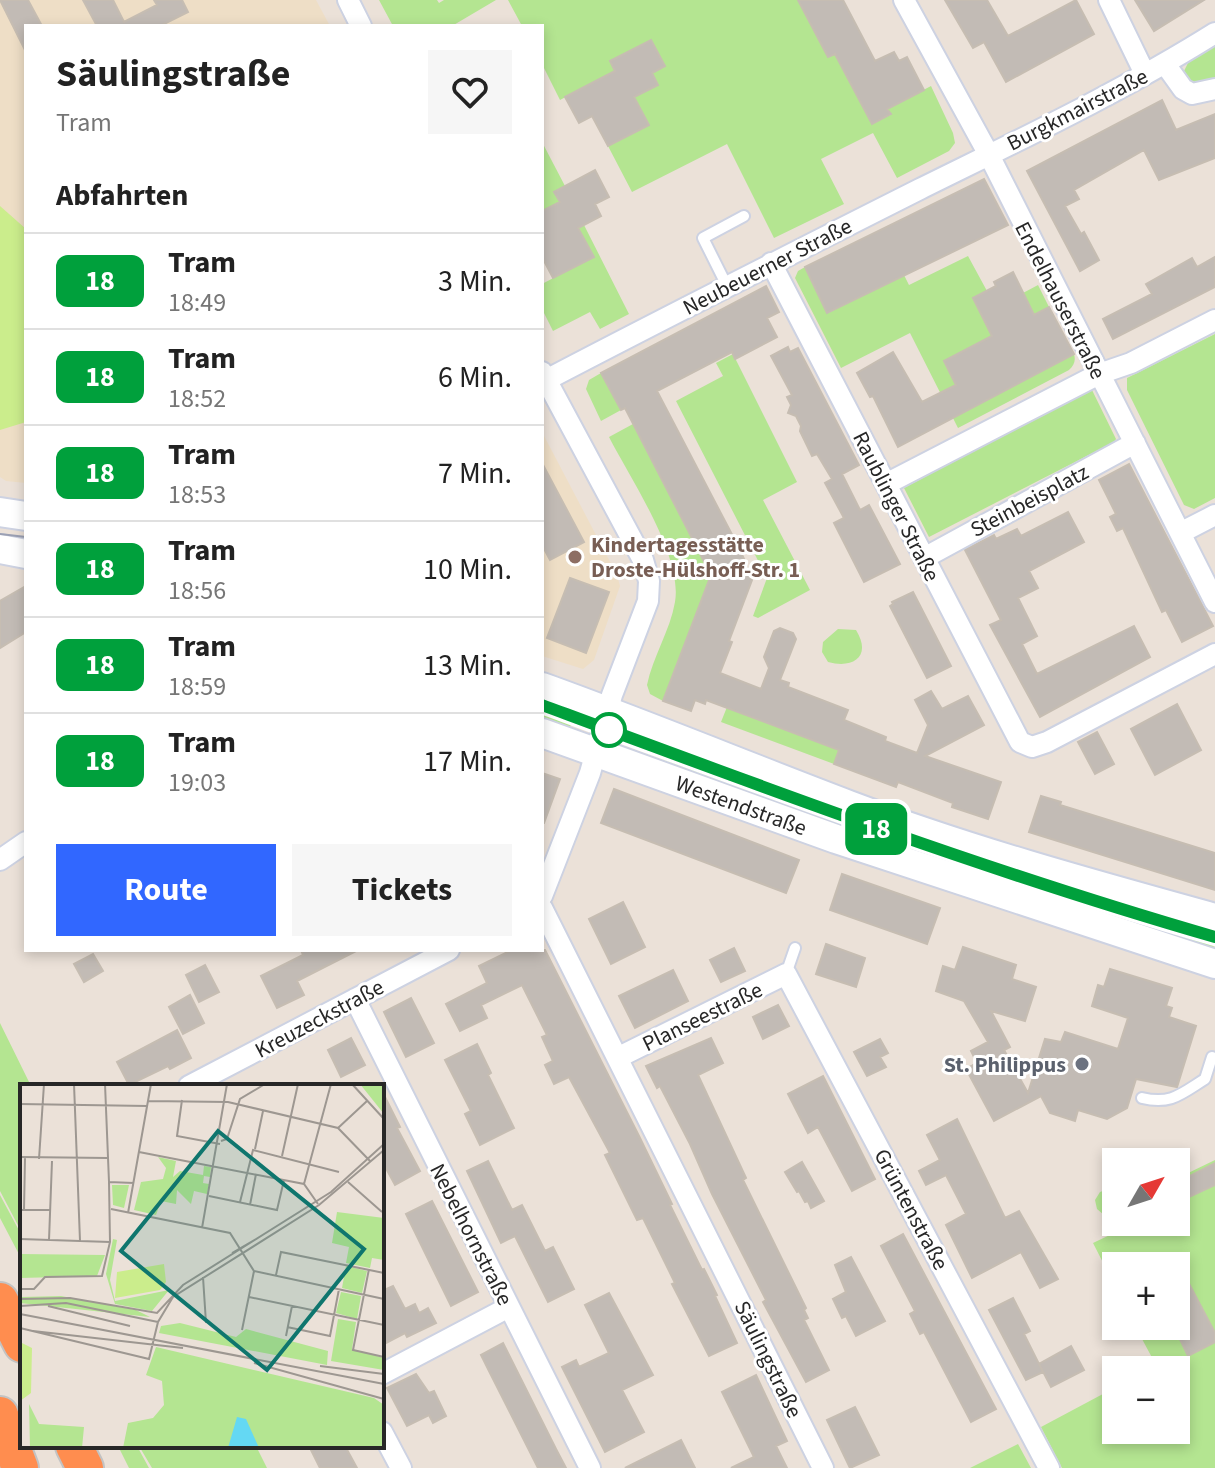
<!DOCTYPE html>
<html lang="de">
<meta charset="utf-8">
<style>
body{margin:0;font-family:"Source Sans 3",sans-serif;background:#f6f6f6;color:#222;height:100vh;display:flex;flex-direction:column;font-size:30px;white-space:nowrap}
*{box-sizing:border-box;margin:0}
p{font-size:26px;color:#767676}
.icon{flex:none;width:44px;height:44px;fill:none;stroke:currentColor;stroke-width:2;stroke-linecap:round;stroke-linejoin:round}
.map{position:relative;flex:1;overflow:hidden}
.side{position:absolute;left:24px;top:24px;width:520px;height:928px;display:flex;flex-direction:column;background:#fff;border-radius:0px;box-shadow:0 4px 12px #0003}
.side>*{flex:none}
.badge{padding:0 16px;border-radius:12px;font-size:28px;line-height:52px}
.needle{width:52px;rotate:51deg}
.buttons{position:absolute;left:1102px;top:1148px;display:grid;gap:16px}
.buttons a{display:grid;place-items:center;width:88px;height:88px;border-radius:0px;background:#fff;box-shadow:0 4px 12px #0003;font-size:40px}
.map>.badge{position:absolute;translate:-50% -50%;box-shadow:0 0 0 4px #fff}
h2{padding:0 32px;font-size:30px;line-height:72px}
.round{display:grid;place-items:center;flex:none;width:84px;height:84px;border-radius:0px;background:#f6f6f6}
.overview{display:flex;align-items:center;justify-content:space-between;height:136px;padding:0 32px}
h1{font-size:38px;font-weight:700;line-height:60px}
.button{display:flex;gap:16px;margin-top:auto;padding:16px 32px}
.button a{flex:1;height:92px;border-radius:0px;background:#3167ff;color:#fff;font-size:32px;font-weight:700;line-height:92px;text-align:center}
.button a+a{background:#f6f6f6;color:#222}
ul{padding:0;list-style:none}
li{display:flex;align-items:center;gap:24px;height:96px;padding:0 32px;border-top:2px solid #e0e0e0}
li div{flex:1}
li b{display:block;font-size:30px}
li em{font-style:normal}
li .badge{min-width:88px;font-weight:700;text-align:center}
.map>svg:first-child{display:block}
.education{fill:#eedec6}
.green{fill:#b4e591}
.pitch{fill:#cbed8c}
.building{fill:#c2bbb5;stroke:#c6bdb2;stroke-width:2}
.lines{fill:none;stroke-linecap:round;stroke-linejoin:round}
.service-casing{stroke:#cdd2e2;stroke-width:14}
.minor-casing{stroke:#cdd2e2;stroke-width:24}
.secondary-casing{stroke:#cdd2e2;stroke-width:32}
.motorway-casing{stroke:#c3c3c3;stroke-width:40}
.service{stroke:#fff;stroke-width:10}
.minor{stroke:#fff;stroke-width:20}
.secondary{stroke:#fff;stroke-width:28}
.motorway{stroke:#ff8d4f;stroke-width:36}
.tram{stroke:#9ba0b3;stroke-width:2}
.line-casing{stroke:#fff;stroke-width:18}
.line{stroke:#00a03c;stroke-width:12}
.education-dot{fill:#8d6e63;stroke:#fff;stroke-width:3}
.stop-dot{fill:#fff;stroke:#00a03c;stroke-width:4}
.worship-dot{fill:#6b7280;stroke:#fff;stroke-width:3}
.labels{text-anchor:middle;stroke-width:6;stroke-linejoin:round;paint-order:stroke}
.street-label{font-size:22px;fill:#272727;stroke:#fff}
.education-label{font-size:22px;font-weight:bold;fill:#785e54;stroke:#fff;text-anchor:start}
.worship-label{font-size:22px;font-weight:bold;fill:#5b616d;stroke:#fff;text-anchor:end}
.inset-road{fill:none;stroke:#9d9791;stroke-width:2}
.view{fill:#0f766e;fill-opacity:0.15;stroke:#0f766e;stroke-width:4}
.inset-edge{fill:none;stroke:#272727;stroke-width:4}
</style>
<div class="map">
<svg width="1215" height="1468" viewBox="0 0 1215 1468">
<rect width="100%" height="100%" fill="#ebe1d8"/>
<path class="education" d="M0,0H316L330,26H26V483L6,481L0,477Z
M542,432L617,575L620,586L594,660L583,669L542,656Z"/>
<path class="green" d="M379,0H437L439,3L444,0H496L452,26L420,24L393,26Z
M508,0H798L828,57L844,49L839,61L872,124L890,115L887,109L931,86L953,133L955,143L949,151L897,178L873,133L821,159L844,204L774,238L727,144L632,192L608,146L649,125L634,97L649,74L665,66L651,40L611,61L615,71L560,100L542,64V26H522Z
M1215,46V78L1198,85L1193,84L1184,71L1188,63Z
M542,142L565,186L555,192L560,202L542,211Z
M584,225L629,314L600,329L590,312L553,331L542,309V284L593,257L578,228Z
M968,256L987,291L973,298L1023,293L1038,285L1049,307L944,361L968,408L1074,354C1076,361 1074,365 1069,370L958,428L910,333L841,368L795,278L798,271L805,267L828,313L904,275L909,285Z
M1215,334V498L1194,509L1184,505L1127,390V378Z
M733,354L797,482L763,500L810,590L758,618L753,616L767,578L676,401L723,376L716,363Z
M601,373L621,410L601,421L586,389L589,380Z
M1087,390H1092L1116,439L1114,442L929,537L904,488Z
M633,424L712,578L709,580L663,701L650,694L647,685C653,656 670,631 675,602C683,556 630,478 609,437Z
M838,629L856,630C872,656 854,669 828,662L822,652L823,642Z
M542,702L575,715L567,734L542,723Z
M727,707L839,750L834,764L721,722Z
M651,737L1215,929L1213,954L946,867L646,753Z
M0,1023L31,1086H22V1233L0,1191Z
M1215,1160V1468H1062L1041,1427L1116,1387V1430H1176V1370H1148L1156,1365L1135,1326H1176V1266H1116V1288L1093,1243L1137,1222H1176V1203L1193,1194L1184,1175Z
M1108,1189L1116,1191V1212L1104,1215L1097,1209L1095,1200L1100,1192Z
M0,1195L22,1236V1260L0,1218Z
M1018,1444L1031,1468H970Z
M118,1446H137L149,1468H129Z
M139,1446H264L258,1450L267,1468H152Z"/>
<path class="pitch" d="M0,206L26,229V422L0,430Z"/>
<path class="building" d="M0,0H28L42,26H26V52Z
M83,0H113L124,22L157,5L154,0H182L188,12L160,26H97Z
M798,0H843L875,61L894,52L899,61L907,57L924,90L887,109L891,114L872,124L835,54L828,57Z
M945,0H987L1008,36L1076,0L1094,34L1006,82L984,42L973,48Z
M1135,0H1204L1154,31Z
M651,40L665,66L652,73L658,85L634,97L649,125L608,146L592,116L579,123L565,97L615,71L610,61Z
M1162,100L1176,130L1215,114V158L1159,180L1144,150L1074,190L1079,199L1065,206L1081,234L1084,232L1099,260L1080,271L1027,171Z
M595,170L609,197L595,204L601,216L578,228L594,257L553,278L542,257V211L560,202L554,192Z
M984,179L1008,225L827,313L805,267Z
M1215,257V287L1113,339L1103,319L1152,294L1146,284L1192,258L1197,267Z
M1013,272L1034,315L1049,307L1074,354L898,447L873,396L870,397L857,373L893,352L922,402L956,385L944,361L992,336L973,298L996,286L994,282Z
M766,286L779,312L767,318L777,337L735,359L732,352L657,391L738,546L745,561L743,562L752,580L729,641L732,642L720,673L761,689L769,668L764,657L774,631L780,628L793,633L796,639L780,680L789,683L788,687L848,710L844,720L886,737L885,741L917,753L928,725L915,700L931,691L942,709L968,696L984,725L925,756L1001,782L988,819L952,807L953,803L898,782L896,787L834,764L839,750L706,700L705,704L695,700L691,711L663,701L711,575L625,408L621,410L601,373Z
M788,347L790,352L798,348L859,465L842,474L860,510L869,505L900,564L864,582L834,523L844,518L825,483L832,479L817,454L812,456L800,431L801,426L796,416L788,413L791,405L787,397L792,395L771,356Z
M542,463L584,542L550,560L542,545Z
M1129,464L1213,626L1182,642L1166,610L1162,612L1123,528L1117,531L1110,517L1116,514L1099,480Z
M1068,512L1084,542L1029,571L1038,588L1018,598L1037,636L1022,644L1037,674L1134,626L1150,657L1040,717L990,625L1001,620L965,550L994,535L996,539L1017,529L1021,536Z
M570,578L609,592L586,653L547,638Z
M26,586V632L0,648V601Z
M913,592L951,666L927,678L890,606L893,604L892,602Z
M1177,704L1201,750L1155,775L1131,729Z
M1097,732L1114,764L1095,774L1078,742Z
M542,773L560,779L544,823H542Z
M614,789L799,860L786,893L601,823Z
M1041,796L1061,802L1060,805L1215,853V890L1029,832Z
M842,874L940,908L927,944L830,910Z
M623,902L645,947L611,964L589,919Z
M826,944L865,958L856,987L816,974Z
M963,947L1016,965L1012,979L1036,987L1025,1021L991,1011L1010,1047L1004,1050L1028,1093L1045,1039L1061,1042L1065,1032L1118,1049L1128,1018L1092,1006L1098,985L1104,987L1110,969L1172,988L1166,1006L1172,1008L1169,1017L1196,1026L1177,1087L1136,1079L1127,1108L1107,1119L1078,1110L1075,1121L1050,1113L1041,1096L994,1121L966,1069L977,1063L971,1051L988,1042L964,1001L936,991L943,966L955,970Z
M734,948L745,971L721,982L710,960Z
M301,950H358L297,981L304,995L277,1008L261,976L303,955Z
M512,950H545L639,1136L672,1204L670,1205L702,1270L704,1269L717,1295L715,1296L737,1343L709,1356L672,1284L675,1283L643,1218L637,1220L605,1155L610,1153L569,1077L554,1084L545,1065L553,1061L542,1037L547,1035L522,985L481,1005L487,1018L460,1031L446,1004L487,983L479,966Z
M93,954L103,971L84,982L74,964Z
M205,965L219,992L199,1002L186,975Z
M673,970L688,1001L635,1028L619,996Z
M190,995L204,1023L183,1034L169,1007Z
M411,998L434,1043L406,1057L384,1012Z
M778,1005L789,1026L763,1039L753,1017Z
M177,1030L191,1058L170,1069L168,1066L129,1085L117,1062Z
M351,1038L365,1065L341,1077L328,1050Z
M711,1038L723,1063L698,1075L746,1178L743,1180L806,1308L804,1310L808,1318L804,1320L829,1370L806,1382L763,1302L766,1300L712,1194L690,1144L660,1086L657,1088L646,1066Z
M880,1039L888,1053L880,1057L886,1067L867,1076L854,1052Z
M477,1044L491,1073L488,1075L514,1128L480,1145L465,1114L471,1111L445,1060Z
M823,1076L875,1179L852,1191L818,1127L808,1133L788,1094Z
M382,1091L400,1127L397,1128L420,1171L395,1185L382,1161Z
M957,1119L1005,1218L1019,1211L1058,1279L1040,1288L1021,1252L972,1278L946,1225L966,1214L946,1175L926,1185L919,1171L940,1160L927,1135Z
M488,1161L512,1210L522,1205L545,1251L553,1247L574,1289L548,1302L515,1236L501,1243L467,1171Z
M802,1162L824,1201L811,1208L808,1201L805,1202L799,1191L797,1192L785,1172Z
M1215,1163V1185L1176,1203V1183Z
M432,1201L478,1292L451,1306L406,1214Z
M903,1234L996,1409L971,1422L924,1332L920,1334L910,1314L915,1311L881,1246Z
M851,1257L885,1321L856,1336L846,1316L842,1318L833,1299L846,1292L835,1265Z
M1176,1259L1215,1333V1342L1188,1356L1176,1331Z
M393,1286L405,1309L415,1304L419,1313L428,1308L436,1323L407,1337L405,1333L382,1345V1291Z
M609,1293L653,1375L622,1390L644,1432L605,1452L562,1367L576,1360L579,1367L609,1353L585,1305Z
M1013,1298L1030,1331L1024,1334L1043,1372L1026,1380L989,1310Z
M503,1343L556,1449L566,1468H538L489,1371L481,1355Z
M1071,1346L1084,1370L1051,1387L1039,1364Z
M416,1374L429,1393L434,1391L446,1416L433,1423L429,1415L407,1426L387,1388Z
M756,1375L787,1441L776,1446L787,1468H731L754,1457L722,1392Z
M855,1407L879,1455L850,1468L827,1420Z
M681,1440L695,1468H625Z
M320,1446H345L357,1468H320L311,1450Z"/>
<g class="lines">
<g class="service-casing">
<path id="service" d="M727,286L703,238L744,216
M786,974L795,948
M1142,1098C1171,1105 1181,1094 1205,1079L1212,1057"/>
</g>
<g class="minor-casing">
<path id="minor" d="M348,0L361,26
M904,0L989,155L1215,602
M1109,0L1145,74
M1165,64L1183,89L1192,94L1215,89
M771,263L1020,742L1032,747L1047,742L1215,654
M542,372L643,560L649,581L648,601L612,695L590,773L542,896
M546,380C670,315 795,252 920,189C1019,140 1121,92 1215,33
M886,484L1099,374L1131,363L1215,320
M1180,533L1215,515
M924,558L1135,443
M0,860L26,842
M542,908L823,1468
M355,999L590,1468
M619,1057L786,974L1049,1468
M189,1086L449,950
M382,1374L509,1307
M382,1432L401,1468"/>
</g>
<g class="secondary-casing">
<g id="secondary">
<path d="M0,512L26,516"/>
<path d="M0,549L26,554"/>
<path d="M542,687C645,724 746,766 849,805C968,850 1092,884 1215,918"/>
<path id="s1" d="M542,733L836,839L1215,964"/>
</g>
</g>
<g class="motorway-casing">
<path id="motorway" d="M0,1301L22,1344
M0,1415L20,1468
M74,1446L85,1468"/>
</g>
<use href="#service" class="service"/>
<use href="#minor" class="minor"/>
<use href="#secondary" class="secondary"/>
<use href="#motorway" class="motorway"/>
<path class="tram" d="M0,534L26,537
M542,705C764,789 986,872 1215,937"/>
</g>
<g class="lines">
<g class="line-casing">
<path id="line" d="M542,705C765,788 986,871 1215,937"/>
</g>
<use href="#line" class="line"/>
</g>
<circle class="education-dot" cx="575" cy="557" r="8"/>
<circle class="stop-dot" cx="609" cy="730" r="16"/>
<circle class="worship-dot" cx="1082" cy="1064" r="8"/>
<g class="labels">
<g class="street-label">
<text transform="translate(1077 109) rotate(-27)" y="8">Burgkmairstraße</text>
<text transform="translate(767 266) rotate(-27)" y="8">Neubeuerner Straße</text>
<text transform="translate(1061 300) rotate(63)" y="8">Endelhauserstraße</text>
<text transform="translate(1029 500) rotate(-28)" y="8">Steinbeisplatz</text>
<text transform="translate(897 506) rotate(63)" y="8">Raublinger Straße</text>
<text dy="8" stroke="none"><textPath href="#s1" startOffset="212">Westendstraße</textPath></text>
<text transform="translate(702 1016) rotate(-26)" y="8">Planseestraße</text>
<text transform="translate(319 1018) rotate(-28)" y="8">Kreuzeckstraße</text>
<text transform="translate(912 1209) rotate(62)" y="8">Grüntenstraße</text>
<text transform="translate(472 1234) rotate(63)" y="8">Nebelhornstraße</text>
<text transform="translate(769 1359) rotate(64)" y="8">Säulingstraße</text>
</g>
<g class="education-label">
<text x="591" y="552">Kindertagesstätte<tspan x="591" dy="25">Droste-Hülshoff-Str. 1</tspan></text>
</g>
<g class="worship-label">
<text x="1066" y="1072">St. Philippus</text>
</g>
</g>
<g transform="translate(20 1084)">
<rect width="364" height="364" fill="#ebe1d8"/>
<path d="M340,0H364V30ZM138,73L156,77L153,93L160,87L183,91L184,82L191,83L190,93L184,92L183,99L189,100L187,110L174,107L171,120L157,106L156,120L141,117L136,131L114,126L121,98L143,95L146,84ZM92,101H109L104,124L93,121ZM317,128L364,134V176L352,174L350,184L326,179L329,163L312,159ZM93,155L97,156L90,196L95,217L149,206L132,227L95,220L86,190ZM0,170L85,171L77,192L0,194ZM326,182L347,187L342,209L322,204ZM321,208L341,212L337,235L316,229ZM41,212L116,226L130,233L0,219L1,213ZM318,235L336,238L332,265L364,274V286L311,277ZM160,239L216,253L226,245L308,267L307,281L139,249L141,242ZM136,263L354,314L364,321V364H103L108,339L133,334L144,321L142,297L126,291ZM9,320L19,340L64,343L62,364H10Z" fill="#b4e591"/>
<path d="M144,180L146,198L140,206L95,214L97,188ZM0,258L12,264L11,309L0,317Z" fill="#cbed8c"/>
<path d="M217,333L226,335L239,364H208Z" fill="#64d8f3"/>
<path class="inset-road" d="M54,0L60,157M85,0L89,98M332,0L364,35M162,16L157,52L200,60M128,17L208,18L318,44L350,77M0,20L127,22M318,44L347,17M201,57L207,55L220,15L245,0M235,65L243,27M119,68L284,100L298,120M262,72L278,0M0,73L88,74M19,75L24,0M328,98L362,128M284,100L311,0M189,112L257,126L264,96M220,118L233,66L319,88M230,121L236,90M91,125L210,149L234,187L364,215M0,126H30M4,126L5,74M108,129L131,0M182,144L207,0M0,155L90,158M29,156L32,77M212,169L238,154M349,185L333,266L364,273M256,191L261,168L364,189M183,193L186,239M0,205H14L25,193L82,192L90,158L89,98L114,99M229,213L364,241M0,215L50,214L137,229L163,201L311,108L364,60M0,222L46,219L138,238M28,222L110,242M0,230L364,300M267,243L310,252L319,205M0,244L129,275L138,238L153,213L299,121L364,66M222,246L234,187M13,247L163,264M266,252L272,222M234,279L364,315M300,282L364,290"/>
<path class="view" d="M198,47L344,165L247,286L101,167Z"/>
<rect width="364" height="364" class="inset-edge"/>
</g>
</svg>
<div class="buttons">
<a><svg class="needle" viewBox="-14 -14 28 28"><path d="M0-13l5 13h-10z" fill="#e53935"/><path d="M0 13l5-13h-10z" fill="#767676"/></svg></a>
<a>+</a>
<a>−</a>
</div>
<b class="badge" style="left:876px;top:829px;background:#00a03c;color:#fff">18</b>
<section class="side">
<div class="overview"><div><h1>Säulingstraße</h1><p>Tram</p></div><a class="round"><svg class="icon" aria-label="heart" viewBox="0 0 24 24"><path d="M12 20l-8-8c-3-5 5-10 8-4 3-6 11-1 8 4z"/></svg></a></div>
<h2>Abfahrten</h2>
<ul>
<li><span class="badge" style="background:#00a03c;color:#fff">18</span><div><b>Tram</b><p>18:49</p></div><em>3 Min.</em></li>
<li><span class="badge" style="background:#00a03c;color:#fff">18</span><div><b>Tram</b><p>18:52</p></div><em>6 Min.</em></li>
<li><span class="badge" style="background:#00a03c;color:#fff">18</span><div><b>Tram</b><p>18:53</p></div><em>7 Min.</em></li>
<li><span class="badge" style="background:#00a03c;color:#fff">18</span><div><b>Tram</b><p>18:56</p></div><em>10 Min.</em></li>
<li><span class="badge" style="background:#00a03c;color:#fff">18</span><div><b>Tram</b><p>18:59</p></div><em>13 Min.</em></li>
<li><span class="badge" style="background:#00a03c;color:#fff">18</span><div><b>Tram</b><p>19:03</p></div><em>17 Min.</em></li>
</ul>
<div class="button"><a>Route</a><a>Tickets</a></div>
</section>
</div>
